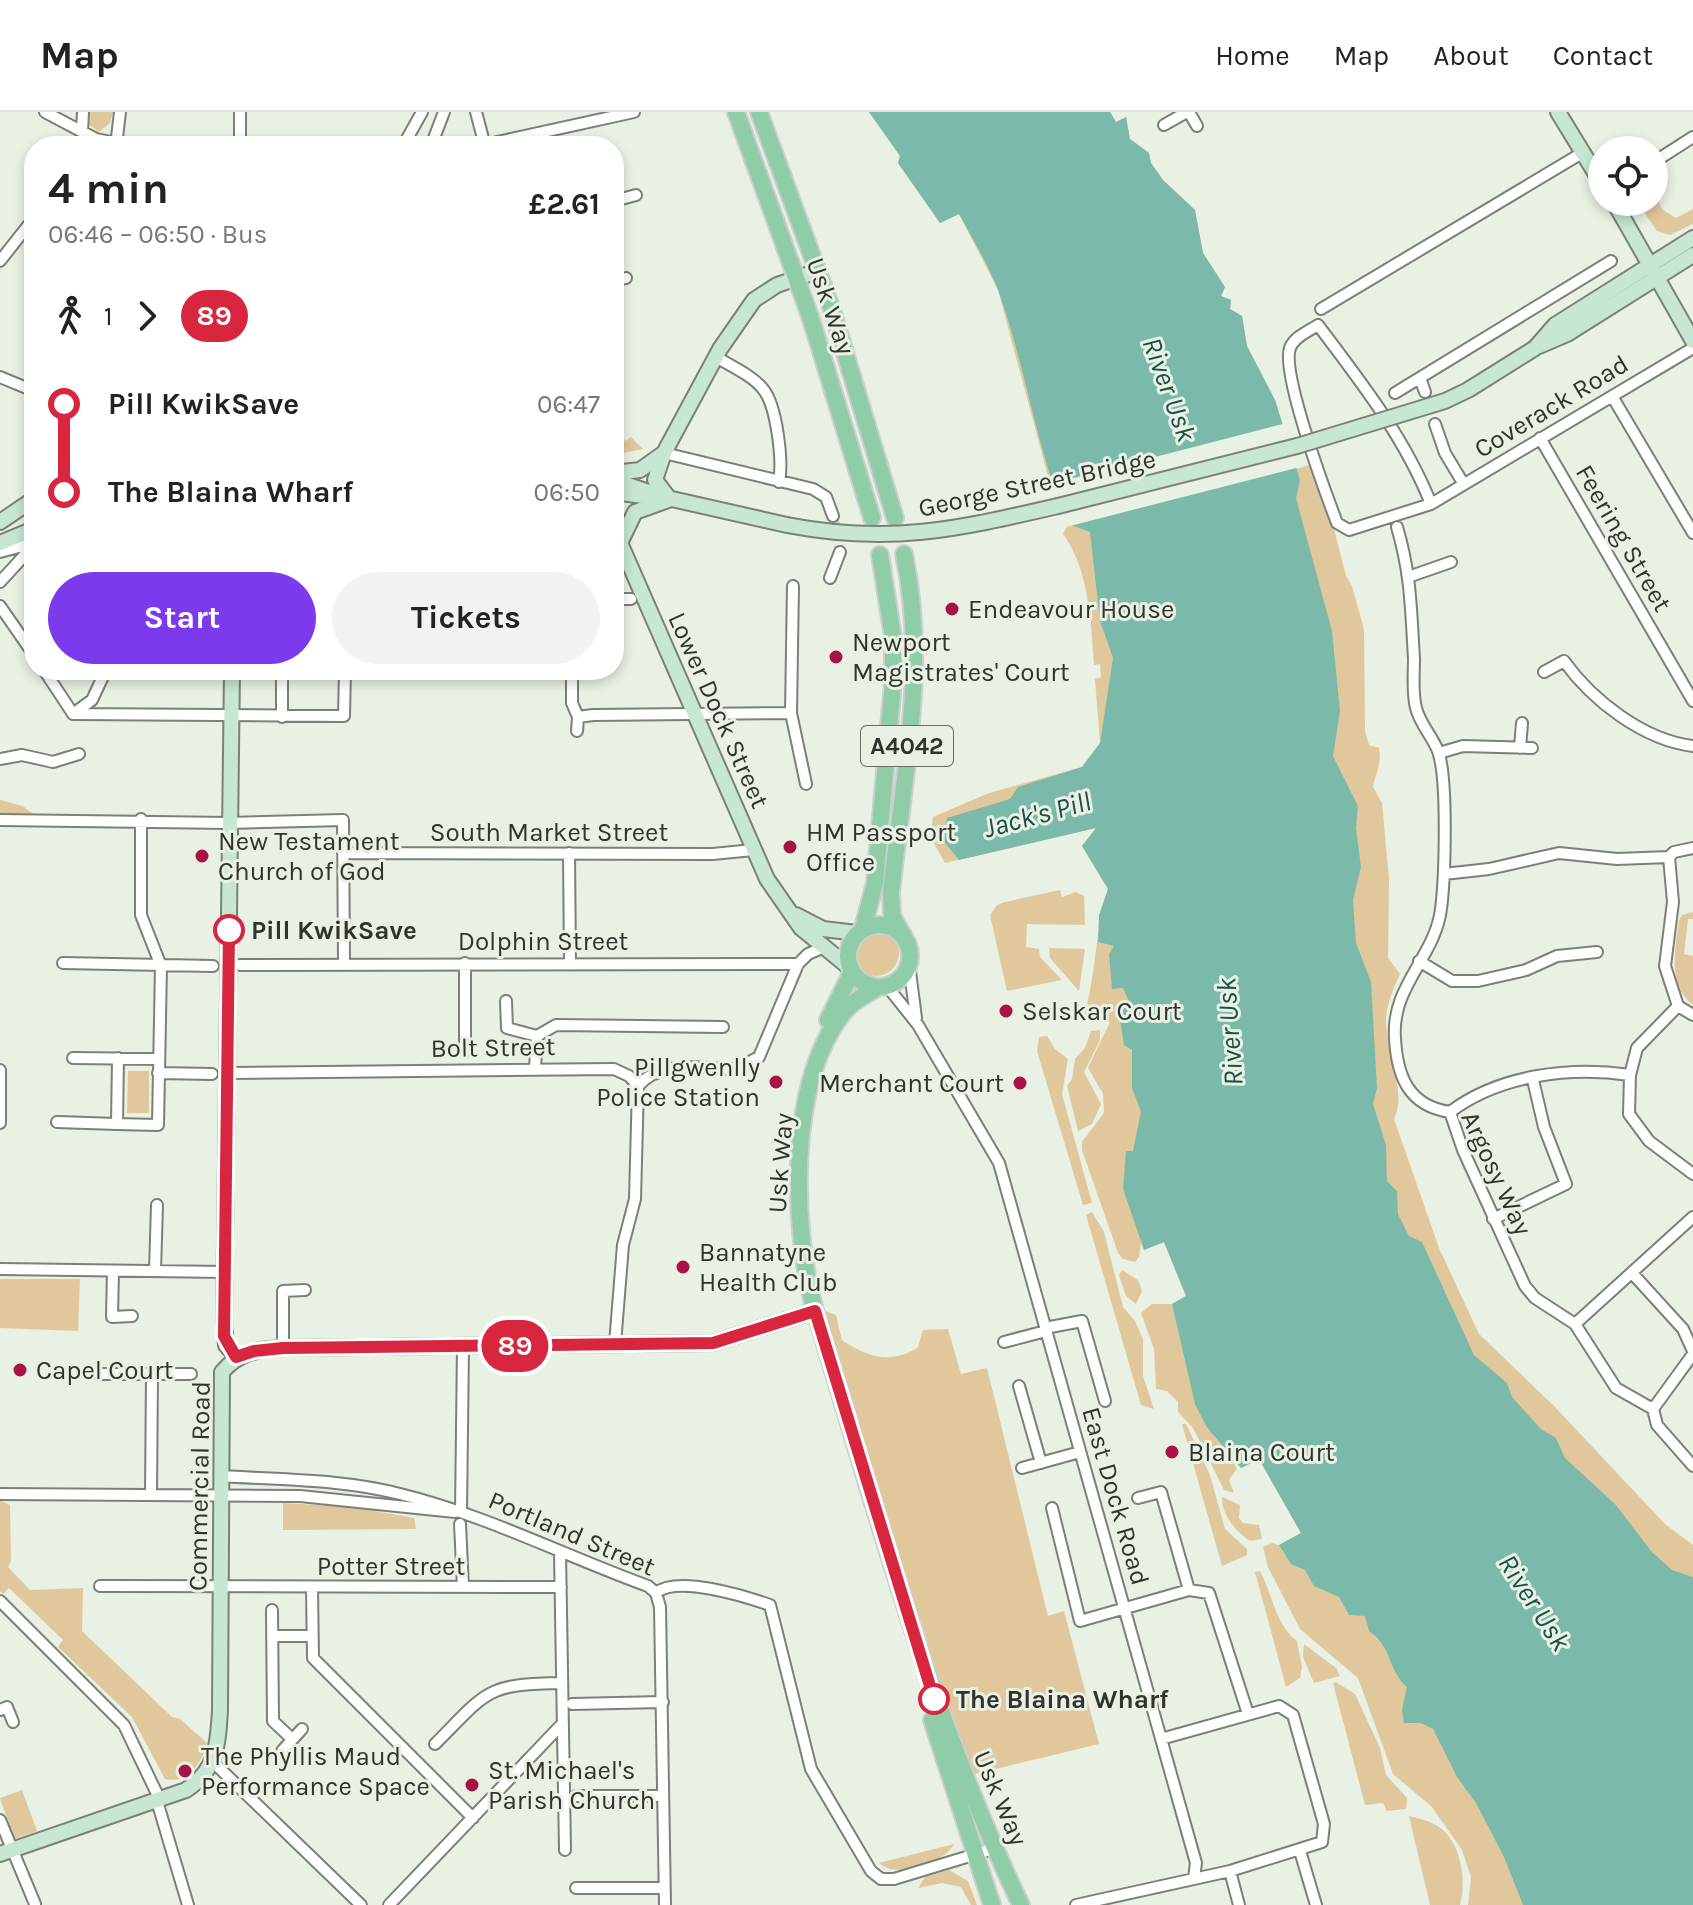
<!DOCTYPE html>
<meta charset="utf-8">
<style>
body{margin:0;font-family:Karla,sans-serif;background:#f2f2f2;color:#222;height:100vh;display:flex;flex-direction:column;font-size:30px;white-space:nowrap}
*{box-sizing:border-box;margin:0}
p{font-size:26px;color:#767676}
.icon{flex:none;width:44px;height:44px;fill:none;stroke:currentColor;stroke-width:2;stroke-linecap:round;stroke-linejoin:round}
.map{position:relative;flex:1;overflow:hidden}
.details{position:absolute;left:24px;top:24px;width:600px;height:544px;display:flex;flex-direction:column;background:#fff;border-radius:32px;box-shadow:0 4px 12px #0003}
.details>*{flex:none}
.badge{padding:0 16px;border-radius:26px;font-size:28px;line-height:52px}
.controls{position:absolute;left:1588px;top:24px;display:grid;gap:16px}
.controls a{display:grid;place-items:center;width:80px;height:80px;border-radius:50%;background:#fff;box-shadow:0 4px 12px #0003;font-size:40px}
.map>.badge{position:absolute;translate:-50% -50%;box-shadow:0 0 0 4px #fff}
.legs{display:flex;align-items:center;gap:12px;height:88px;padding:0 24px;font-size:26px}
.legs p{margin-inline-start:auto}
.headline{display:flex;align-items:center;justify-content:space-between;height:136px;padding:0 24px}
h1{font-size:44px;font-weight:700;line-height:60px}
.action{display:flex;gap:16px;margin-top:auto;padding:16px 24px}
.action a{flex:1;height:92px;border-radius:48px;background:#7c3aed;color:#fff;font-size:32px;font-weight:700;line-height:92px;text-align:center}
.action a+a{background:#f2f2f2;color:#222}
ul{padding:0 24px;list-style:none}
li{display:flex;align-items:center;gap:28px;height:88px;font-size:30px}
li i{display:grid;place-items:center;width:12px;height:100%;margin:0 10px;background:currentColor}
li i::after{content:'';width:20px;height:20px;margin:-10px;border:6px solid;border-radius:50%;background:#fff}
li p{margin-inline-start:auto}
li:first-child i{background:linear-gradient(#0000 50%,currentColor 0)}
li:last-child i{background:linear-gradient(currentColor 50%,#0000 0)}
header{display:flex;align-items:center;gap:48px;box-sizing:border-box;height:112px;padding:0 40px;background:#fff;border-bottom:2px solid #e0e0e0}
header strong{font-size:38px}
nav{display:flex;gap:44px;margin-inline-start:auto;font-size:28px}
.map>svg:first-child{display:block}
.green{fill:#e1c89c}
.water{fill:#7bbaab}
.pier{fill:#e9f0e4}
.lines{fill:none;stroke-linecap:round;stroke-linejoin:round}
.street-tunnel{stroke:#c4cac0;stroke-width:10;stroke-dasharray:10 5;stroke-linecap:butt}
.street-casing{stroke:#7b8176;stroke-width:14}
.secondary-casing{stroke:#7b8176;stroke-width:18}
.primary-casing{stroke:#cececd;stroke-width:20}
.street{stroke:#fff;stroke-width:10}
.secondary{stroke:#c7e6d3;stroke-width:14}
.primary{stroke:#8ecda7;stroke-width:16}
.secondary-bridge-casing{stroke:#7b8176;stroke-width:18;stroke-linecap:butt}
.secondary-bridge{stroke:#c7e6d3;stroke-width:14}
.line-1-casing{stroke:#fff;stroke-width:18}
.line-1{stroke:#d7263d;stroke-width:12}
.poi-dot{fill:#a81346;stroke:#e9f0e4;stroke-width:3}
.stop-1-dot{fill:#fff;stroke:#d7263d;stroke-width:4}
.labels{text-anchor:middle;stroke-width:6;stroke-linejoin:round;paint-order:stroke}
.shield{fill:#e9f0e4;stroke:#686c65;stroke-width:2}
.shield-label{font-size:24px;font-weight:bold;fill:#31332f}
.street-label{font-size:26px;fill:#31332f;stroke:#e9f0e4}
.poi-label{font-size:26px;fill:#31332f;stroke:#e9f0e4;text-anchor:start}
.stop-label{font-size:26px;font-weight:bold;fill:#31332f;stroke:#e9f0e4;text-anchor:start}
.water-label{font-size:28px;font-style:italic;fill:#1a5046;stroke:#e9f0e4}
</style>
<header>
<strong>Map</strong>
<nav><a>Home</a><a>Map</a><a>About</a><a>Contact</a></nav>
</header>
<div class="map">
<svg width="1693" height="1793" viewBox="0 0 1693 1793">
<rect width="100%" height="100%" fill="#e9f0e4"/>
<path class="green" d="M87,0H113L110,11L99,20L87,11Z
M869,0L959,37L1580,1793H1468L1471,1765L1462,1738L1432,1695L1393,1662L1358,1566L1300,1517L1268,1455L1263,1435L1272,1431L1279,1433L1301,1421L1259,1347L1241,1356L1228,1342L1237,1357L1229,1368L1234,1381L1224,1378L1193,1316L1178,1300V1290L1167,1279L1156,1277L1154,1237L1141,1201L1152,1192H1172L1186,1184L1164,1130L1144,1138L1141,1131L1139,1145L1135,1150L1123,1147L1118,1141L1082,1038V1030L1104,1001L1103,982L1088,956C1091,949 1108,914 1110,911L1103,904L1082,909C1097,865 1094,821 1108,777L1082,734L1096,716L945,751L930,724L933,705L989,681L1082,655L1100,631L1095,567L1101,565L1100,552L1094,553C1091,510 1089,457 1063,422L1068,412L1049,368L998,178L959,102L940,111L898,51L900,44Z
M1110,0L1116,10L1126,5L1130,27L1149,41L1151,51L1163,68L1195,98L1203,141L1225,175L1221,184L1231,188L1230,197L1242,204L1247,234L1275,288L1296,357L1317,351L1346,464L1352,474L1364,517L1365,619L1369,633L1379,636C1382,652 1376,660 1373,675L1382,691L1389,767L1388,846L1400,862C1393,878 1386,893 1386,910C1387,941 1407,981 1394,1007L1439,1136L1479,1222L1553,1293L1665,1412L1693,1433V1573L1430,1285Z
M1654,83L1663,98L1676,106L1693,97V112L1670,123L1657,119L1637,90H1654Z
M622,320L625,329L631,325L643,337L614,343V323Z
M0,688L23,694L39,707L0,708Z
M1060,778L1062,785L1076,780L1084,784L1085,813L1027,812L1026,835L1039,837L1040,845L1062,868L1007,879L990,803L997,793L1005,790Z
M1693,800V807H1688L1684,842L1693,844V893C1667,872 1675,837 1679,808L1682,803Z
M853 841a23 23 0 1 1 46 0a23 23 0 1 1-46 0Z
M1049,836L1085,837L1079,879L1050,846Z
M1100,918V928L1084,960L1101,992L1092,1012L1078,1019L1067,974L1072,967L1075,947L1085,936L1091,919Z
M1047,924L1055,937L1068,947L1062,982L1092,1091L1083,1093L1037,939L1039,925Z
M128,959H149V1001H127Z
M1092,1100L1104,1120L1123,1195L1135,1209L1143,1227V1264L1154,1297L1141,1293L1086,1103Z
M1122,1158L1138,1168L1142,1179L1136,1192L1126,1184L1119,1163Z
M0,1167H80L78,1219L0,1216Z
M823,1198L836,1203L842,1228C866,1245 893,1253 918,1235L923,1218L948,1217L961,1262L987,1256L1048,1504L1064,1499L1099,1632L975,1662C912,1512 868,1354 823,1198Z
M1182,1312H1186L1210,1363L1225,1417L1247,1437V1443L1222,1454Z
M1222,1385L1240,1393L1239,1406L1243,1411L1259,1413L1262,1427L1250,1429C1236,1420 1221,1402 1222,1385Z
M0,1388L10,1393L11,1449L8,1455L30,1478L83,1476L82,1519L172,1605L180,1607L207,1631C203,1650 187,1673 165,1667L132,1605L58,1535L63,1528L9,1476L3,1482L0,1479Z
M283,1391L353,1395L414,1406L416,1417L283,1418Z
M1260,1459C1272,1481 1276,1514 1297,1529L1302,1555L1300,1566L1286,1575L1255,1460Z
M1304,1532L1336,1556L1340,1564L1314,1571L1303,1545Z
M1336,1570L1355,1582L1380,1636L1386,1663L1407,1686L1406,1697L1387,1699L1383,1691L1365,1693L1333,1571Z
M22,1678L37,1719L14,1727L0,1686Z
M1409,1704C1417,1706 1426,1708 1434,1712C1461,1725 1467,1768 1460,1793H1430Z
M954,1732C945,1750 898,1768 879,1751Z
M949,1758L968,1769L977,1793H971L961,1775L942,1771L918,1776L925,1765Z"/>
<path class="water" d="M869,0H1110L1116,10L1126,5L1130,27L1149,41L1151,51L1163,68L1195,98L1203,141L1225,175L1221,184L1231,188L1230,197L1242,204L1247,234L1275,288L1300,368L1296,386L1332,519L1340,599L1333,644L1358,694L1356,716L1361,755L1353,788L1356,831L1371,870L1377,976L1373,992L1386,1033L1387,1069L1397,1079L1398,1102L1409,1124L1422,1130L1474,1243L1507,1271L1512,1285L1541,1317L1556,1326L1565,1346L1615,1392L1652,1440L1672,1458L1693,1465V1793H1523L1504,1745L1476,1691L1457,1665L1433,1617L1421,1611H1404L1402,1598L1407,1575C1388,1559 1392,1534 1369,1519L1365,1504L1349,1503L1339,1485L1314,1474L1305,1458L1291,1452L1279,1433L1301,1421L1259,1347L1241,1356L1206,1314L1195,1292L1172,1192L1186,1184L1164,1130L1144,1138L1123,1077L1126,1039H1133L1141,1000L1132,976V938L1124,933L1119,901L1130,891L1123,876L1112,877L1109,842L1114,834L1098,830L1099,803L1108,777L1082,734L1096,716L959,748L942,727L947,706L1010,687L1018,675L1082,655L1100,631L1113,546L1100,509L1090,420L1068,412C1036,337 1026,255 998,178C988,152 972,126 959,102L940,111L898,51L900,44Z"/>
<path class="pier" d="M1286,311L1300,355L1066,415L1047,373Z"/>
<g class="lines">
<path class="street-tunnel" d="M833,404L840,440"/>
<g class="street-casing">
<path id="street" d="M45,0L96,27L116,31
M476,0L485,34
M1189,0L1197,14
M1164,13L1187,0
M82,19L83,0
M484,33L634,0
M116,34L120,0
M240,34V0
M403,34L422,0
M431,34L444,0
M1654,50L1693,25
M614,89L636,83
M0,149L34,106
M614,169L626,166
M1321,197L1582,41
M716,245C731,254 753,264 763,277C777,294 783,349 779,370
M0,265L34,279
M1420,266L1425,280
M1395,281L1611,149
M1612,284L1693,421
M1435,312L1445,341L1463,371
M1540,326L1693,589
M664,341L813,377L826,385L833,404
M1431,392C1405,326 1361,270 1318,213C1309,219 1294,225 1290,236C1281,261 1326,382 1337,411L1349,418L1431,392L1693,236
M1397,415C1411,462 1411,498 1414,547C1414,562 1412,581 1416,596C1420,612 1432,624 1438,639C1448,667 1445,765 1441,797C1435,845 1391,874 1395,926C1397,965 1409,994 1450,1000L1463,1038L1525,1174L1535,1186L1575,1212L1616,1276L1653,1297L1657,1313L1693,1354
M0,440L34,431
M1411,464L1451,450
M830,466L840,440
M0,470L34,433
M614,487H631
M0,494L34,543
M44,558L73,602
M572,558V591L578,605
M1544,560L1564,549C1592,588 1643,628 1693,634
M791,601L806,672
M73,602L344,604L345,558
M73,602L92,588L106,558
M282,605V558
M577,619L578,605L593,603L791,601L793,474
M1520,636L1522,611
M1439,641L1463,634L1532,636
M0,647L22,643L53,650L79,642
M0,708L229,711L343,708L344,850
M343,741L713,742L753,738
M569,741L570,851
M1669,745L1673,790L1665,854L1678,894L1637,936L1630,963L1629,1002L1649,1029L1693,1062
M1444,762L1489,757L1559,741L1617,747L1669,745L1674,740L1693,736
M1419,849L1452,869H1478L1526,858L1557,844L1597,840
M63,851L213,854
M909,852L916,906
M240,853L798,852
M887,874L918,913L999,1051L1196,1751L1194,1766
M506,889L507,916L537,924L556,913L723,915
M1678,894L1693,903
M465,939V851
M73,946L159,947
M118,946L117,1012L158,1013L161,854L141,803V707
M535,956L537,924
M0,958V1011
M158,961L212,962
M227,961L614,957L629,964L638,974
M638,974C661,947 705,957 737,957L759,945L798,852L808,842L824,835
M1450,1000C1499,963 1570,954 1630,963
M57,1010L117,1012
M1493,1107L1566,1072L1544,1015L1533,968
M0,1157L225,1160
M113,1159L112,1205L132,1204
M155,1159L157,1093
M1632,1161L1683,1217L1693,1239
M1575,1212L1693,1105
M1045,1216L1082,1209L1105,1289
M1004,1230L1046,1219
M615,1232L623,1133L635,1087L638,974
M283,1236V1179L305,1178
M99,1262H191
M1019,1274L1041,1351
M1653,1297L1693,1242
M1022,1356L1080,1340
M222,1364C281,1368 343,1367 400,1382C486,1403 565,1444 648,1474L656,1481C677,1463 744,1484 770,1493L811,1657L871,1759L881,1767H894L996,1736
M0,1382L300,1384L455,1400
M151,1383L152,1262
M1138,1386L1161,1380L1189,1478
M1052,1396L1080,1509L1189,1478L1209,1481L1248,1602
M461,1400L463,1235
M460,1412L463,1475
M560,1440L565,1738
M100,1474L561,1475
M312,1476L313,1546L473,1706
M656,1481L660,1495L665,1793
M0,1489L124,1613L160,1688
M272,1498L273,1609L292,1627
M272,1524H312
M572,1592L663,1590
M0,1598L7,1595L13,1610
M435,1632C488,1579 485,1572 562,1571
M282,1639L302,1617
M213,1650L361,1793
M576,1684H663
M157,1689L188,1793
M0,1708L35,1792
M1300,1739L1316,1793
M1230,1759L1239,1793
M576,1776H664
M389,1793L563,1611
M1076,1793L1230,1759L1322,1730L1324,1712L1293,1603L1279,1594L1161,1627"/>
</g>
<g class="secondary-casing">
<path id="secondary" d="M1558,0L1602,72
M1614,90L1693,229
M1539,234L1567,222L1693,143
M1535,236L1555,213L1693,126
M664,341L655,368L668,385
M614,361L640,358L664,341L720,237L754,188L777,173L818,159
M614,368L663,385L787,413
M614,380L643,384
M1058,394L1297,334
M0,410L34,387
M614,417L767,767L801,816L850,856
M0,431L34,417
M620,431L635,400L671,387
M232,558L224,1213L226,1233L236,1245
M796,803L823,817L857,821
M0,1742L186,1678C217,1658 218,1632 220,1598L222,1260C239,1240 258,1237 283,1236L713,1231L815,1199"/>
</g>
<g class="primary-casing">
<path id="primary" d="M736,0L811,207L872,406
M759,0L832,198L895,406
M848 844a31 31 0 1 1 62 0a31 31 0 1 1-62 0Z
M863,816L875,771L893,571V525L880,443
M903,823L892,804L891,780C903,669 928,553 904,442
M878,875C866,883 852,889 843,901C787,972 792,1116 815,1199C877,1400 930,1603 1021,1793
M828,908L852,860
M932,1608L992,1793"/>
</g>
<use href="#street" class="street"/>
<use href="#secondary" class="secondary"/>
<use href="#primary" class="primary"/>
<g class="secondary-bridge-casing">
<path id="secondary-bridge" d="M1297,334L1445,289L1468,278L1535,236
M787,413C890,433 958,417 1058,394"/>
</g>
<use href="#secondary-bridge" class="secondary-bridge"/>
</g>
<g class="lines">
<g class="line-1-casing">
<path id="line-1" d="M229,818L224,1224L236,1245L254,1239L283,1236L713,1231L815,1199L934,1587"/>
</g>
<use href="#line-1" class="line-1"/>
</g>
<g class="poi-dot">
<circle cx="952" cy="497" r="8"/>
<circle cx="836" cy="545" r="8"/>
<circle cx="790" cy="735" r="8"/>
<circle cx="202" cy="744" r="8"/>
<circle cx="1006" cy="899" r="8"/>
<circle cx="776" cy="970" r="8"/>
<circle cx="1020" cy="971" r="8"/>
<circle cx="683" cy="1155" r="8"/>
<circle cx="20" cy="1258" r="8"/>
<circle cx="1172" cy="1340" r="8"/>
<circle cx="185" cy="1659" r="8"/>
<circle cx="472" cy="1673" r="8"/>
</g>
<g class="stop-1-dot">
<circle cx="229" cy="818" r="14"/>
<circle cx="934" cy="1587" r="14"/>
</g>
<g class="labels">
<rect class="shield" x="861" y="614" width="92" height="40" rx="6"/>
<g class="shield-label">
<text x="907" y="642">A4042</text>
</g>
<g class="street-label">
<text transform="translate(831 194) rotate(71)" y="9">Usk Way</text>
<text transform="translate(1551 294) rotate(-31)" y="9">Coverack Road</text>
<text transform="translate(1037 371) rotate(-12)" y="9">George Street Bridge</text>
<text transform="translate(1624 426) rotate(60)" y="9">Feering Street</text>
<text transform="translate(719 598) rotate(66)" y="9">Lower Dock Street</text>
<text x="549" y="729">South Market Street</text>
<text x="543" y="838">Dolphin Street</text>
<text transform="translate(493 935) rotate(-1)" y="9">Bolt Street</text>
<text transform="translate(780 1051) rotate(-86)" y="9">Usk Way</text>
<text transform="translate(1497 1061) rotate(65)" y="9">Argosy Way</text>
<text transform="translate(199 1374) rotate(-89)" y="9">Commercial Road</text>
<text transform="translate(1116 1384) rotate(74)" y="9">East Dock Road</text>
<text transform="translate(572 1421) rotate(23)" y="9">Portland Street</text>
<text x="391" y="1463">Potter Street</text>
<text transform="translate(1001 1686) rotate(67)" y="9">Usk Way</text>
</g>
<g class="poi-label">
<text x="968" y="506">Endeavour House</text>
<text x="852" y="539">Newport<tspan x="852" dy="30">Magistrates' Court</tspan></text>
<text x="806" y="729">HM Passport<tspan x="806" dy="30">Office</tspan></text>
<text x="218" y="738">New Testament<tspan x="218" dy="30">Church of God</tspan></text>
<text x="1022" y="908">Selskar Court</text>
<text x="760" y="964" text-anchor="end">Pillgwenlly<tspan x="760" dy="30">Police Station</tspan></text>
<text x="1004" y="980" text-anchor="end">Merchant Court</text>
<text x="699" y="1149">Bannatyne<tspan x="699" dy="30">Health Club</tspan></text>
<text x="36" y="1267">Capel Court</text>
<text x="1188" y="1349">Blaina Court</text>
<text x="201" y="1653">The Phyllis Maud<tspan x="201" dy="30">Performance Space</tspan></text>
<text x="488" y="1667">St. Michael's<tspan x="488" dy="30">Parish Church</tspan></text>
</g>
<g class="stop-label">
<text x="251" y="827">Pill KwikSave</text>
<text x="956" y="1596">The Blaina Wharf</text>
</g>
<g class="water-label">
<text transform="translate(1170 277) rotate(70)" y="10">River Usk</text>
<text transform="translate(1037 702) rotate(-15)" y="10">Jack's Pill</text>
<text transform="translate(1229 920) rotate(-94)" y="10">River Usk</text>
<text transform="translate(1535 1490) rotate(57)" y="10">River Usk</text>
</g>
</g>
</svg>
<div class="controls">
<a><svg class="icon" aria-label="locate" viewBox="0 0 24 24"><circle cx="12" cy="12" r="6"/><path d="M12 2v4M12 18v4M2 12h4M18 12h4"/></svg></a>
</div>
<b class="badge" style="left:515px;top:1234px;background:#d7263d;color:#fff">89</b>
<section class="details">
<div class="headline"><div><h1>4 min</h1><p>06:46 – 06:50 · Bus</p></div><b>£2.61</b></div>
<div class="legs"><svg class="icon" aria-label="walk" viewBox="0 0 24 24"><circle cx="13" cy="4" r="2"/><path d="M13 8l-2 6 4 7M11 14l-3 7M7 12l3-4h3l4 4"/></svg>1<svg class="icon" aria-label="forward" viewBox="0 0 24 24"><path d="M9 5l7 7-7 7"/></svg><b class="badge" style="background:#d7263d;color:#fff">89</b></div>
<ul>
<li><i style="color:#d7263d"></i><b>Pill KwikSave</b><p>06:47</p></li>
<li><i style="color:#d7263d"></i><b>The Blaina Wharf</b><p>06:50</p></li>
</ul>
<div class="action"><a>Start</a><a>Tickets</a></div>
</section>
</div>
